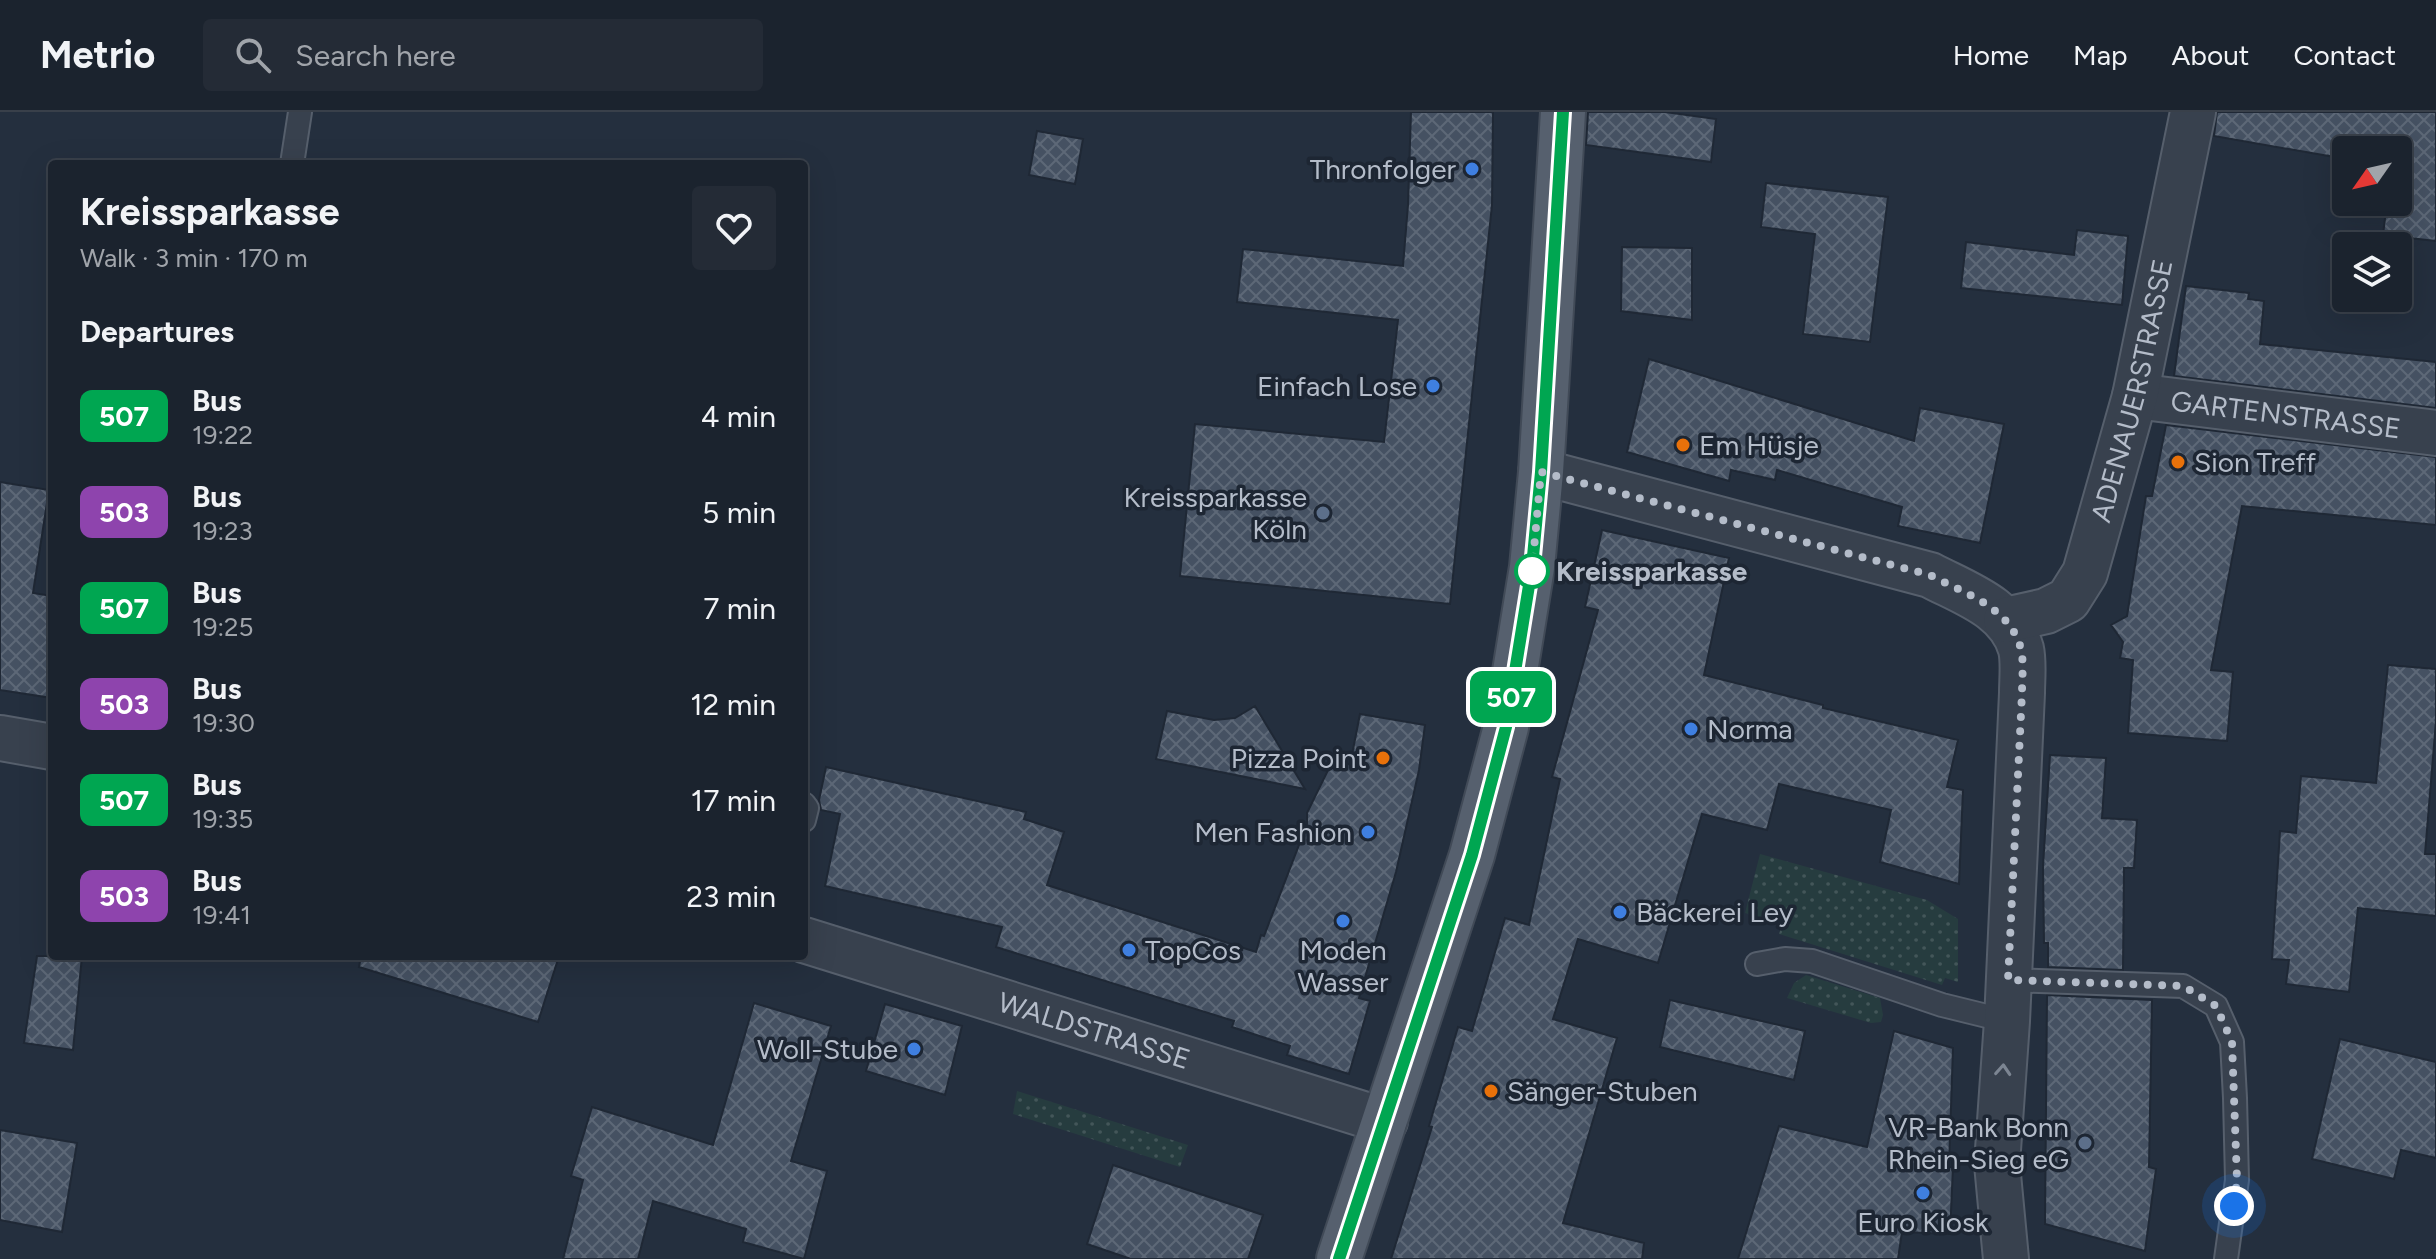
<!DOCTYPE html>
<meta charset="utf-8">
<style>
body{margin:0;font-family:Figtree,sans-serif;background:#242b36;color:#f1f3f6;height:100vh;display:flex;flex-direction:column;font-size:30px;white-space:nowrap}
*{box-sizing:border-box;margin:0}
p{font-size:26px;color:#a0a4aa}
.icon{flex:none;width:44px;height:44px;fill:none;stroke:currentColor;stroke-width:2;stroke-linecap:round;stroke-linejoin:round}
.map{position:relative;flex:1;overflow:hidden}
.details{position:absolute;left:48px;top:48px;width:760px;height:800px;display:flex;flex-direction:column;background:#1b232e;border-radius:8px;box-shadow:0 8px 32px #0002,0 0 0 2px #39404a}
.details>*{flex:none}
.badge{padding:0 16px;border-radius:12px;font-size:28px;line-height:52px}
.needle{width:52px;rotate:236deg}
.controls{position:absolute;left:2332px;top:24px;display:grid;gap:16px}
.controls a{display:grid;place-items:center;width:80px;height:80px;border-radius:8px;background:#1b232e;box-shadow:0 8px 32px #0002,0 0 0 2px #39404a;font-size:40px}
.you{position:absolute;width:40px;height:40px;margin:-20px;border:6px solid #fff;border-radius:50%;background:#1a73e8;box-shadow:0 0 0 12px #1a73e833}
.map>.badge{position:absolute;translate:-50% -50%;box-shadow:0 0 0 4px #fff}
h2{padding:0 32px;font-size:30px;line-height:72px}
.round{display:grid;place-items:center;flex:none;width:84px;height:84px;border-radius:8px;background:#242b36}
.overview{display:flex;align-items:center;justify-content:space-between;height:136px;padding:0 32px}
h1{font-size:38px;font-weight:700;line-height:60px}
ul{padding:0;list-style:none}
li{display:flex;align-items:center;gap:24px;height:96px;padding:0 32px}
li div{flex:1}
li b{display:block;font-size:30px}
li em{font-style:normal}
li .badge{min-width:88px;font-weight:700;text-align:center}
header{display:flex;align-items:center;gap:48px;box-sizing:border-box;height:112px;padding:0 40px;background:#1b232e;border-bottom:2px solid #39404a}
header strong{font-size:38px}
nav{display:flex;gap:44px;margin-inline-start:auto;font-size:28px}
.search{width:560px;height:72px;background:#242b36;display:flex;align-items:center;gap:20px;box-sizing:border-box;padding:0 28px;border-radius:8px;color:#a0a4aa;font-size:30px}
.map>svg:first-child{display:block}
.grass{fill:url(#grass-dots)}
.building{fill:url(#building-cross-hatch);stroke:#1f2835;stroke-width:2}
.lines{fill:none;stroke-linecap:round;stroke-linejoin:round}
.service-casing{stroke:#565f6c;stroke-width:26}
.minor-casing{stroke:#565f6c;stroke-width:48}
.primary-casing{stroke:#414a57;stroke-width:48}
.service{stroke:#38414e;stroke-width:22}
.minor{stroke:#38414e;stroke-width:44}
.primary{stroke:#56606e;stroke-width:44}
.oneway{stroke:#7c8592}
.line-casing{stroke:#fff;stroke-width:18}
.line{stroke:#00a651;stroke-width:12}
.walk{stroke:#b4bcc9;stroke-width:8;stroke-dasharray:0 14.4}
.shop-dot{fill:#3f7fe0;stroke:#1d2633;stroke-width:3}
.food-dot{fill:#e8710a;stroke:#1d2633;stroke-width:3}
.service-dot{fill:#5c6f8a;stroke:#1d2633;stroke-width:3}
.stop-dot{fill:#fff;stroke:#00a651;stroke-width:4}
.labels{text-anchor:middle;stroke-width:7;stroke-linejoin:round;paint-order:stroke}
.poi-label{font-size:28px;fill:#b4bcc9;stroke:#1d2633;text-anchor:end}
.street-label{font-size:28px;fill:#b4bcc9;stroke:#1d2633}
.stop-label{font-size:28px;font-weight:bold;fill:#b4bcc9;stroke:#1d2633;text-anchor:start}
</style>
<header>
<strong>Metrio</strong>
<div class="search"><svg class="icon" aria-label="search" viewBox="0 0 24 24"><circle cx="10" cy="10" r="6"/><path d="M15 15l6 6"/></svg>Search here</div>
<nav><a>Home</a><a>Map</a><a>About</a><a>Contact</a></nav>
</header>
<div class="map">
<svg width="2436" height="1147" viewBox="0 0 2436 1147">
<defs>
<pattern id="grass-dots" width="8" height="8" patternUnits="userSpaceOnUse" patternTransform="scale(2)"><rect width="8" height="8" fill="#263c3f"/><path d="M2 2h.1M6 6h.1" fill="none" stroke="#435659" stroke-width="1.8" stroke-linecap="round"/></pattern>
<pattern id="building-cross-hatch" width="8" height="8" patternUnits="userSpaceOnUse" patternTransform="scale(2)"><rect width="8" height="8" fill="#455162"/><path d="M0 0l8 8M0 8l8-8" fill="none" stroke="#5d6877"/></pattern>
</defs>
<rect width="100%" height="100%" fill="#242f3e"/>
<path class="grass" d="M1760,742L1927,788L1958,807V870L1945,866L1942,873L1779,822L1782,813L1745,801Z
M1806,863L1880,886L1883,903L1881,910L1871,911L1787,886L1794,871Z
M1017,979L1188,1033L1180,1055L1013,1002Z"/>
<path class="building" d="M1411,0H1493L1492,93L1450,492L1180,464L1195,312L1384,330L1398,208L1237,190L1243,137L1403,154L1408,93Z
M1588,0H1665L1716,7L1711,50L1586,33Z
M2217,0H2436V129L2383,123L2387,90H2398V38H2346V47L2214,24Z
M1037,19L1083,27L1075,72L1029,63Z
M1766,71L1888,85L1870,230L1803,222L1815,122L1761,115Z
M2077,118L2128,124L2122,193L1961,176L1966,130L2074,143Z
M1622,135L1692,136V208L1621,199Z
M2186,174L2249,181L2248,187L2264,189L2260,232L2436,250V296L2174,264Z
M1649,247L1914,329L1920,296L2004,312L1980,431L1898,414L1902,395L1777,358L1775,368L1731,358L1729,369L1627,340Z
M2166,313L2436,345V413L2242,394L2211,558L2233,560L2227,629L2128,621L2133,548L2120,546L2123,530L2111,513L2127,504L2146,384H2152Z
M0,370L49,378L33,481L52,484V586L0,578Z
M1602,418L1729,446L1704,563L1823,593V596L1958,628L1947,675L1963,678L1959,772L1880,750L1891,698L1779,672L1767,718L1702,702L1658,851L1578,827L1553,907L1617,926L1563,1111L1644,1131L1642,1147H1391L1432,1015L1429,1014L1458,915L1472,919L1505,806L1529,813L1560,667L1552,665L1598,498L1585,495Z
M2388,553L2436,557V609L2425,742H2436V804L2358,796L2349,880L2286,872L2289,848L2272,847L2280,719L2296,721L2301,664L2376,671Z
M1255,594L1305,677L1156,647L1167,599L1214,608L1235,606Z
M1360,602L1425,613L1419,658L1396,760L1359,886L1370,889L1349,962L1287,943L1290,934L1232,915L1234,909L996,835L1002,815L825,774L840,702L821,698L819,688L826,655L1026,700L1024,707L1064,720L1047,773L1256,840L1261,823L1264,824L1307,712V701L1335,644L1350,653Z
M2050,643L2106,646L2102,706L2137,708L2134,756H2124L2123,858L2048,855V831H2044L2043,754Z
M37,844H82L73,938L24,931Z
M361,844H559L538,910L359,855Z
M2047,883L2152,888L2149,1055L2156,1057L2145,1139L2045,1112Z
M1670,888L1805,919L1794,968L1660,935Z
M754,891L831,914L791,1049L827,1059L804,1147L743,1130L746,1117L653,1089L638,1147H563L583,1068L571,1064L592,995L713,1033Z
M885,892L962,914L945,983L866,959Z
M1894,919L1953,936L1949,1055H1953L1950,1122L1902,1120L1898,1147H1738L1779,1014L1867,1035Z
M2340,927L2436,950V1046L2401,1038L2394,1067L2312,1047Z
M0,1018L77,1031L62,1120L0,1108Z
M1113,1053L1263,1103L1248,1147H1131L1087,1132Z"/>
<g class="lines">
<g class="service-casing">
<path id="service" d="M292,52L300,0
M804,692L807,696L804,708
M1757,852L1785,847L1812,849L1942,893L2007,909
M2008,868L2183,874L2216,894L2232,930L2235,986L2237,1068L2226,1147"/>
</g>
<g class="minor-casing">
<g id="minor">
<path id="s1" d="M2135,284L2436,321"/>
<path d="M1541,360L1930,463C1964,481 2009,495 2021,537C2024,550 2022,568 2022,581L2007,909L1997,1052L2006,1147"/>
<path id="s2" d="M2006,508L2046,499L2068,488L2085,461L2135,284L2193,0"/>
<path d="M0,626L52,635"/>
<path id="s3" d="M804,828L1385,1009"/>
</g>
</g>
<g class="primary-casing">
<path id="primary" d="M1339,1147L1472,743L1506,615L1532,455L1541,360L1563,0"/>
</g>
<use href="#service" class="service"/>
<use href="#minor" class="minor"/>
<use href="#primary" class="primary"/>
</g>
<defs><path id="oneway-chevron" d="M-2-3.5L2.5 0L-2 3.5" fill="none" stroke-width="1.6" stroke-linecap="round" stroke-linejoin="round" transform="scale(2)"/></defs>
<use class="oneway" href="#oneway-chevron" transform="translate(2003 958) rotate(-86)"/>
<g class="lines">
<g class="line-casing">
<path id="line" d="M1339,1147L1472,743L1506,615L1532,455L1541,360L1563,0"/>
</g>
<use href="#line" class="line"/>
<path class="walk" d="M1532,459L1541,360L1930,463C1964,481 2010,495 2021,537C2024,550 2022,568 2022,581L2008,868L2183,874L2216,894L2232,930L2237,1068L2234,1094"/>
</g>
<g class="shop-dot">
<circle cx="1472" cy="57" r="8"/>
<circle cx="1433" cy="274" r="8"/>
<circle cx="1691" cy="617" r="8"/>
<circle cx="1368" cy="720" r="8"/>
<circle cx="1620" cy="800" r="8"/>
<circle cx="1343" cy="809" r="8"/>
<circle cx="1129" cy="838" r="8"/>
<circle cx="914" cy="937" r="8"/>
<circle cx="1923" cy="1081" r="8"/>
</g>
<g class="food-dot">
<circle cx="1683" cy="333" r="8"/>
<circle cx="2178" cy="350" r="8"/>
<circle cx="1383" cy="646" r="8"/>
<circle cx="1491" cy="979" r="8"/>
</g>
<g class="service-dot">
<circle cx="1323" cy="401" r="8"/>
<circle cx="2085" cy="1031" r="8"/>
</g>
<circle class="stop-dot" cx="1532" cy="459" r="16"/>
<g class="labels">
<g class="poi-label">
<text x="1456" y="67">Thronfolger</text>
<text x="1417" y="284">Einfach Lose</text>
<text x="1699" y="343" text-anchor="start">Em Hüsje</text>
<text x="2194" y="360" text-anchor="start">Sion Treff</text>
<text x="1307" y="395">Kreissparkasse<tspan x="1307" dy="32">Köln</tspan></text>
<text x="1707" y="627" text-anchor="start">Norma</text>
<text x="1367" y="656">Pizza Point</text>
<text x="1352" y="730">Men Fashion</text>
<text x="1636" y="810" text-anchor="start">Bäckerei Ley</text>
<text x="1145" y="848" text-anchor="start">TopCos</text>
<text x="1343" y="848" text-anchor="middle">Moden<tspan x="1343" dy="32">Wasser</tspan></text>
<text x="898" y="947">Woll-Stube</text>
<text x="1507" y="989" text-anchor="start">Sänger-Stuben</text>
<text x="2069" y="1025">VR-Bank Bonn<tspan x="2069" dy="32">Rhein-Sieg eG</tspan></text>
<text x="1923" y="1120" text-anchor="middle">Euro Kiosk</text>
</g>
<g class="street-label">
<text dy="10" stroke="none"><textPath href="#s2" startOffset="286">ADENAUERSTRASSE</textPath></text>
<text dy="10" stroke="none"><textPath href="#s1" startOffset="152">GARTENSTRASSE</textPath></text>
<text dy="10" stroke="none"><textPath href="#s3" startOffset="304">WALDSTRASSE</textPath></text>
</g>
<g class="stop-label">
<text x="1556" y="469">Kreissparkasse</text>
</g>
</g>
</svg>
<div class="controls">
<a><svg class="needle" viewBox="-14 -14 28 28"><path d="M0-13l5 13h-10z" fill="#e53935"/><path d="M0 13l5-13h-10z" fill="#a0a4aa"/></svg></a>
<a><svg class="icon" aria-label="layers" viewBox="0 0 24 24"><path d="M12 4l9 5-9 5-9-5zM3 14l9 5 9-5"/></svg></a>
</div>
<div class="you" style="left:2234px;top:1094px"></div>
<b class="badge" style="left:1511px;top:585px;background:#00a651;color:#fff">507</b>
<section class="details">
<div class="overview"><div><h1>Kreissparkasse</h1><p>Walk · 3 min · 170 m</p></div><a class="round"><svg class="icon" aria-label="heart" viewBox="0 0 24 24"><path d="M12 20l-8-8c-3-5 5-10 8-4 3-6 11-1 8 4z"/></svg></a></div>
<h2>Departures</h2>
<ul>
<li><span class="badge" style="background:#00a651;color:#fff">507</span><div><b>Bus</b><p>19:22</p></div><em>4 min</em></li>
<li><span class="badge" style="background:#8e44ad;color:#fff">503</span><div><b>Bus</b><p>19:23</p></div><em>5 min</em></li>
<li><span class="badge" style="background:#00a651;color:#fff">507</span><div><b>Bus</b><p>19:25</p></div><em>7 min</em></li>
<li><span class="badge" style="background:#8e44ad;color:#fff">503</span><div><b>Bus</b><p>19:30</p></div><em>12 min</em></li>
<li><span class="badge" style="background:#00a651;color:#fff">507</span><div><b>Bus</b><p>19:35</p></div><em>17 min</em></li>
<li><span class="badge" style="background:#8e44ad;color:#fff">503</span><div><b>Bus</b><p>19:41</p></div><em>23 min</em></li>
</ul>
</section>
</div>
